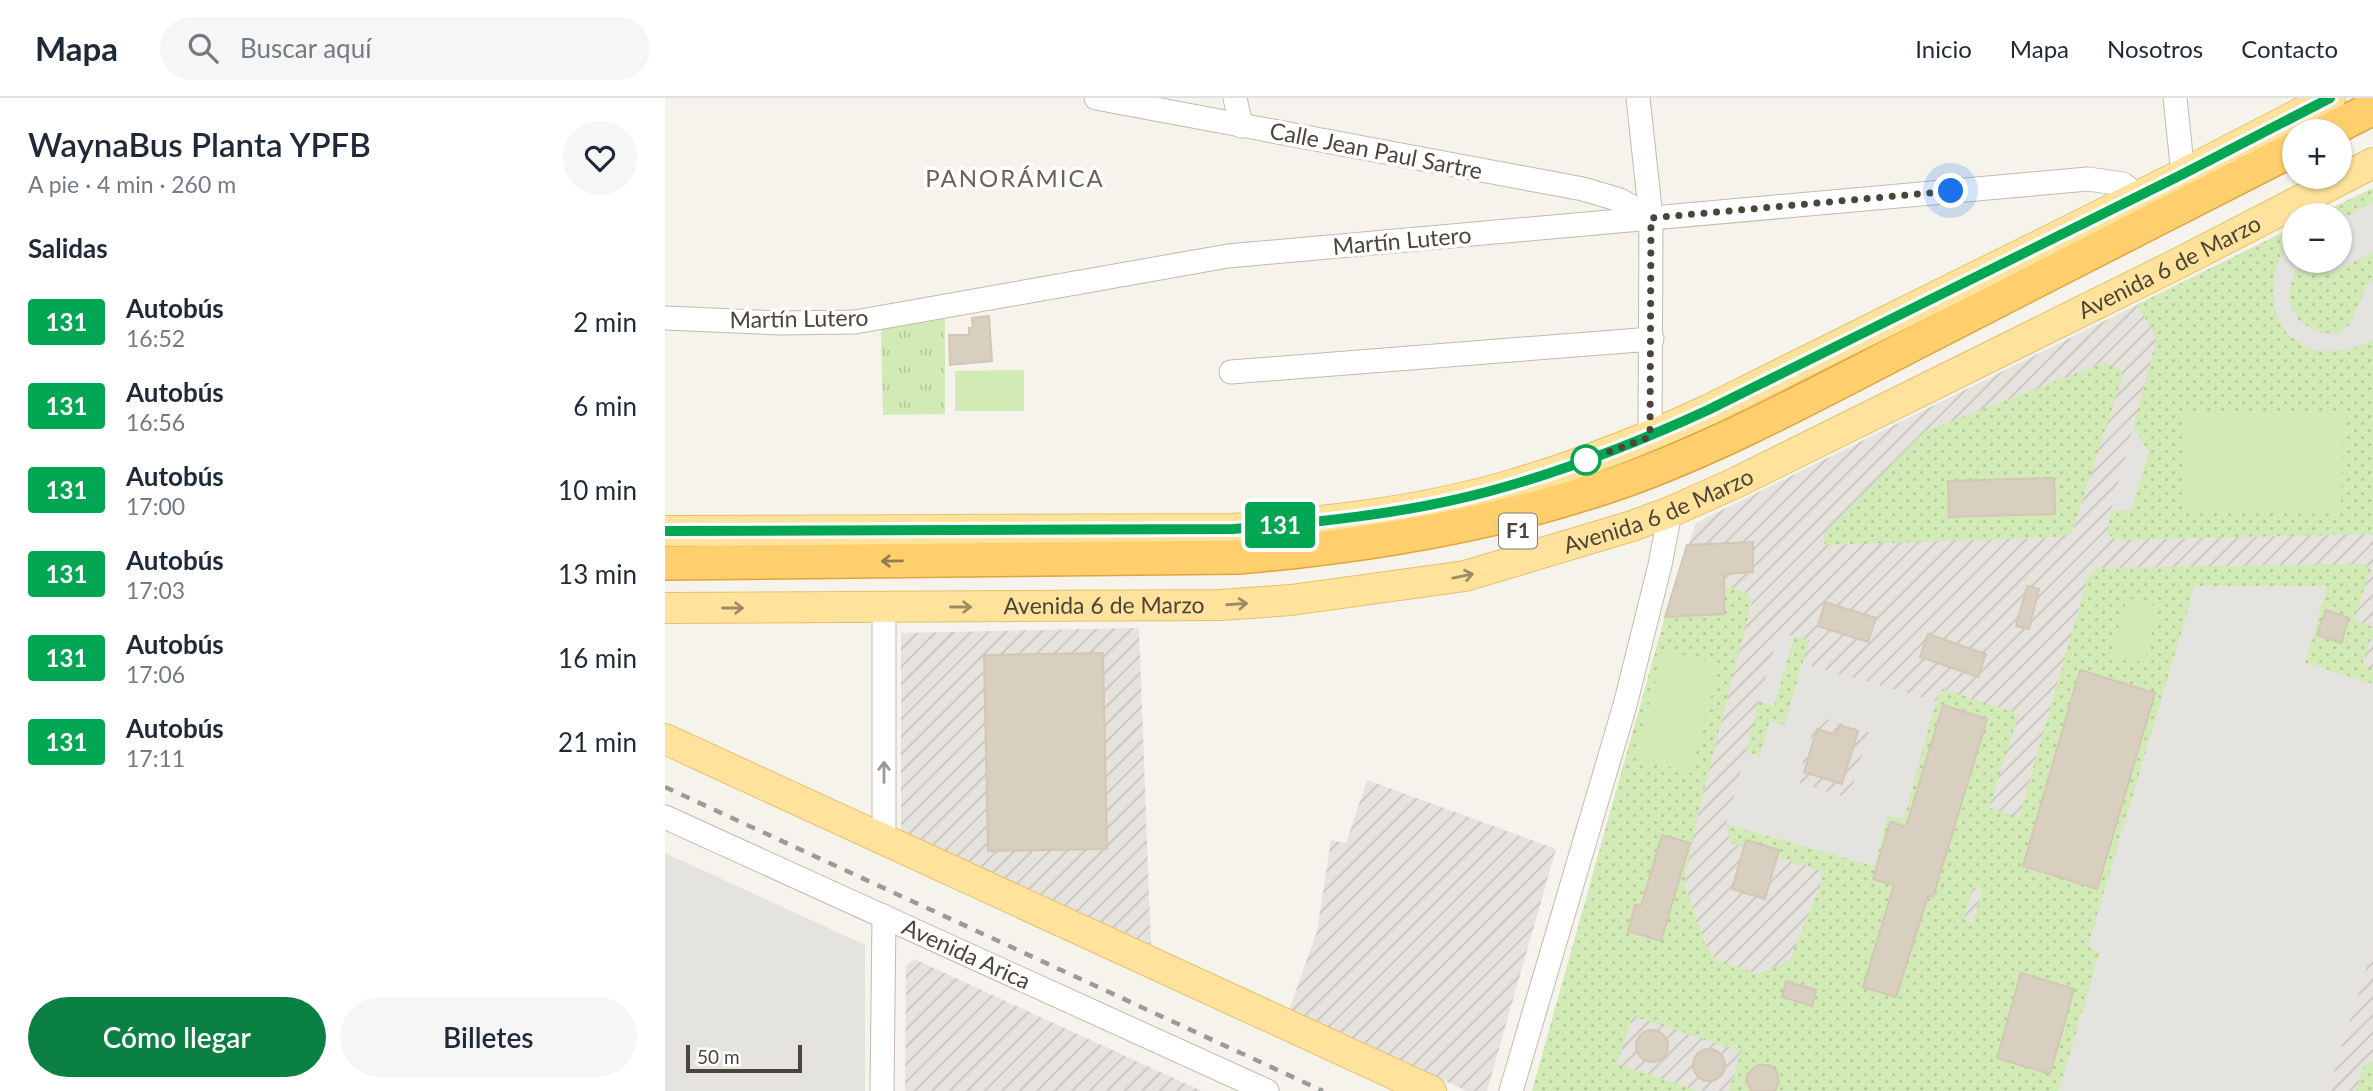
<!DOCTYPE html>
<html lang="es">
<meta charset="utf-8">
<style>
body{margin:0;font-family:Lato,sans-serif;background:#f6f6f7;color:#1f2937;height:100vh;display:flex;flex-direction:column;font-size:26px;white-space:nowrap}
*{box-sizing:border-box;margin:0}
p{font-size:23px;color:#747a83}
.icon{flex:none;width:38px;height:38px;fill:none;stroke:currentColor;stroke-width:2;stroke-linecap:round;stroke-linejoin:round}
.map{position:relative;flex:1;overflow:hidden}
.drawer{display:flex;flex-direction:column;background:#fff;width:665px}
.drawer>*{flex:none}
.badge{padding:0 14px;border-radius:5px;font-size:24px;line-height:46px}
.fabs{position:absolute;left:1617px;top:21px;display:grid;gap:14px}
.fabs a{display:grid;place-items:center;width:70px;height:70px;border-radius:50%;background:#fff;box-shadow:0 2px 5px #0004;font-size:35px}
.scale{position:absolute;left:21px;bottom:18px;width:116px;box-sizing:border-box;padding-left:7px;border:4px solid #4b4439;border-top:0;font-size:19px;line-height:24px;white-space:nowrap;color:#4b4439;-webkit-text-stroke:5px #fff;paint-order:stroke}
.you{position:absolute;width:35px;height:35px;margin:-18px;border:5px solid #fff;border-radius:50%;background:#1a73e8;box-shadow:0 0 0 10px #1a73e833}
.map>.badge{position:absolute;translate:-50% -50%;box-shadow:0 0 0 4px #fff}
h2{padding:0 28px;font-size:26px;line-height:63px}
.round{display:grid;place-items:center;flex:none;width:74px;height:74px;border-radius:37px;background:#f6f6f7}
.head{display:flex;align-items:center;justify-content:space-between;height:119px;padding:0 28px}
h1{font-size:33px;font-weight:600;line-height:52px}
.cta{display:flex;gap:14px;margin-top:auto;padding:14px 28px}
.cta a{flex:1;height:80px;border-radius:42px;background:#0b8043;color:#fff;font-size:28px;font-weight:600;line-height:80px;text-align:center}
.cta a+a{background:#f6f6f7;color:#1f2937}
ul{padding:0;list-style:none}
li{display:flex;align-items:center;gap:21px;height:84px;padding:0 28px}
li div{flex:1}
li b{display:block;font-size:26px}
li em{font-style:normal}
li .badge{min-width:77px;font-weight:700;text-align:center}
header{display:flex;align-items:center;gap:42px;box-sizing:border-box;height:98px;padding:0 35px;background:#fff;border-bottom:2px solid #e0e1e3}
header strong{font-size:33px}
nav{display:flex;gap:38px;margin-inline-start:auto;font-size:24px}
.search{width:490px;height:63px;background:#f6f6f7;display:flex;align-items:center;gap:18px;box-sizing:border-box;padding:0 24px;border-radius:38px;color:#747a83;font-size:26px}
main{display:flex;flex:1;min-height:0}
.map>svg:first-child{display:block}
.industrial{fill:url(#industrial-furrows)}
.grass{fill:url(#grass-dots);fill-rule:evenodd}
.park{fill:url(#park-tufts)}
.pitch{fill:#d2eab5}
.parking{fill:#e5e3e0;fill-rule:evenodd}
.building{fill:#d8cfc1;stroke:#d3c7b4;stroke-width:2}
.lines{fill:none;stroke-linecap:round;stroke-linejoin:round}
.minor-casing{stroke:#c2bbae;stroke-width:25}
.major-casing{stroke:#e6c16a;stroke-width:32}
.highway-casing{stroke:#e0a43c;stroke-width:36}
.minor{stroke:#fff;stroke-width:23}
.major{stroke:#ffe39c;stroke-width:30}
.highway{stroke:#ffcf6e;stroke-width:33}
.rail{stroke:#9a9a9a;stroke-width:4.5;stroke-dasharray:9 9;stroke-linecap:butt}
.oneway{stroke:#937c4e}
.oneway2{stroke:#9c8c66}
.oneway3{stroke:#9c9892}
.line-casing{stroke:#fff;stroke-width:16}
.line{stroke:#00a651;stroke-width:10}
.walk{stroke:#4b4439;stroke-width:7;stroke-dasharray:0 12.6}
.stop-dot{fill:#fff;stroke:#00a651;stroke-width:3.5}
.labels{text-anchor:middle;stroke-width:7;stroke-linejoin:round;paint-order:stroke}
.shield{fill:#fff;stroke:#817c74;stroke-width:2}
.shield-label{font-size:21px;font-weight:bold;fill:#4b4439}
.street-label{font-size:23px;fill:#4b4439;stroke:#fff}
.neighbourhood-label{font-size:24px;letter-spacing:2px;fill:#6e6250;stroke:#fff}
</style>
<header>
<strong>Mapa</strong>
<div class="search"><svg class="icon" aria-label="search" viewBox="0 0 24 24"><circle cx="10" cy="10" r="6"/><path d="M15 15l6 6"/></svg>Buscar aquí</div>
<nav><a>Inicio</a><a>Mapa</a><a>Nosotros</a><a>Contacto</a></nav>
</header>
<main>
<section class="drawer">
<div class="head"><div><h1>WaynaBus Planta YPFB</h1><p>A pie · 4 min · 260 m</p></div><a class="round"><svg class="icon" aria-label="heart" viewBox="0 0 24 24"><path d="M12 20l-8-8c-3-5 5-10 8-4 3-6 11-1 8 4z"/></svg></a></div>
<h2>Salidas</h2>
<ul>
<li><span class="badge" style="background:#00a651;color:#fff">131</span><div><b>Autobús</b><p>16:52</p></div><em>2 min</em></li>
<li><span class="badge" style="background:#00a651;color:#fff">131</span><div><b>Autobús</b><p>16:56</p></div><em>6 min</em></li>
<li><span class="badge" style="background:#00a651;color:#fff">131</span><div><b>Autobús</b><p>17:00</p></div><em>10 min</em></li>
<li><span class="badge" style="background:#00a651;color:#fff">131</span><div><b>Autobús</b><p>17:03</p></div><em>13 min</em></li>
<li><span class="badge" style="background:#00a651;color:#fff">131</span><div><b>Autobús</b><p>17:06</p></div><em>16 min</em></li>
<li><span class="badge" style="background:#00a651;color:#fff">131</span><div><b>Autobús</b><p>17:11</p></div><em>21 min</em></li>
</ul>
<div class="cta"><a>Cómo llegar</a><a>Billetes</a></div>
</section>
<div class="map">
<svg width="1708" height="993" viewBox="0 0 1708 993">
<defs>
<pattern id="industrial-furrows" width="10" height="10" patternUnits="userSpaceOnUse" patternTransform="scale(1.75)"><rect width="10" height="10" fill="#e6e2dd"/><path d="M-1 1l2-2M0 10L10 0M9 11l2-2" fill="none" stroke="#c7c3be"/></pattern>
<pattern id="grass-dots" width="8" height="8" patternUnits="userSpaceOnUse" patternTransform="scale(1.75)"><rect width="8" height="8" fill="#d2eab5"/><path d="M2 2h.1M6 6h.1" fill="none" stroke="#b6ca9c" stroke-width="1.8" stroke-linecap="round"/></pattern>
<pattern id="park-tufts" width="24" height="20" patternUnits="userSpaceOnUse" patternTransform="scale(1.75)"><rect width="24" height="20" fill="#d2eab5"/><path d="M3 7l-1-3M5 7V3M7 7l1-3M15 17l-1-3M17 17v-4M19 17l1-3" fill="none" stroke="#b6ca9c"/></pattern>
</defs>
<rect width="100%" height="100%" fill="#f6f3ec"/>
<path class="industrial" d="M1708,90V993H867L1000,519L1031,425L1629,129V163H1675V117H1652Z
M474,530L486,851L236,737V535Z
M702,682L891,751L822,993H802L624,912L652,833L666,742L681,745Z
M249,861L480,967L537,993H240L241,868Z"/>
<path class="grass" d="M1708,90V105L1675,122V117H1652Z
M1629,129V145L1608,184L1636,246C1663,257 1682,254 1708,242V436L1451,442L1442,435L1446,413L1466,412L1484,354L1468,330L1491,242L1485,227L1471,207Z
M1708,154V182L1704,184C1699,196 1690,225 1679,232C1673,237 1665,236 1658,235C1631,230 1616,201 1629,176C1631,171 1635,167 1639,163H1668L1665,175Z
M1440,264L1453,270L1458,277L1407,434L1396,439L1159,447L1160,435L1259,334ZM1389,380L1390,416L1284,419L1283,383Z
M1696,466L1706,471L1689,522L1708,529V540H1706L1697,567L1708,571V586L1640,565L1662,488H1530L1423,848L1435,854L1394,993H1064L1076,953L967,918L952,966L1034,993H867L1000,519L1058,516L1059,488L1080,494L1087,504L1033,715L1019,784L1040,846L1050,861L1093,876L1125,862L1157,783L1154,772L1066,745L1061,726L1208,768L1223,716L1239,720L1271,603L1278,591L1354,616L1324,710L1354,719L1423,479L1432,470ZM1660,512L1684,520L1676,545L1652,537ZM1415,573L1490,595L1432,791L1358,768ZM1278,607L1322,621L1268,799L1208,781L1225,724L1241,729ZM1308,789L1317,792L1308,825L1299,822ZM1121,883L1151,891L1147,907L1117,899Z
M1129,538L1144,542L1120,628L1105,624L1095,658L1081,654L1094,603L1109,607Z
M1708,964V993H1691L1699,967Z"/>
<path class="park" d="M280,217V316L218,317L216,231Z"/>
<path class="pitch" d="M359,272V313H290V273Z
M1518,313L1678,316L1676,416L1517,413Z
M1462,500L1494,509L1479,565L1446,556Z
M999,552L1054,567L1026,675L970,659Z"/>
<path class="parking" d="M1708,105V154L1664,176L1668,163H1675V122Z
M1629,145V163H1639L1628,177L1625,191V207L1631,220L1642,228L1656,235L1671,236L1680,232L1685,226L1704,184L1708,182V242L1694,248L1672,253H1652L1636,246L1622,236L1613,221L1609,207L1608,184L1614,161Z
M1468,330L1484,354L1466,412L1446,413Z
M1530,488H1662L1640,565L1708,586V848L1663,993H1394L1435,854L1423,849Z
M1114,534L1129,538L1109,608L1094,603Z
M1137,565L1271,603L1238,721L1223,717L1209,768L1061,726L1081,654L1095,658L1105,623L1120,627ZM1152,618L1204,634L1184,700L1132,684Z
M0,755L200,847V993H0Z"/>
<path class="building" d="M324,218L327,263L285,267L284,237H304V230H308L307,220Z
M1389,380L1390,416L1284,419L1283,383Z
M1088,444V474L1059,476V516L1000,519L1022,447Z
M1362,488L1374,491L1364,531L1351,528Z
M1160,504L1211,520L1203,544L1153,528Z
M1661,512L1684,520L1676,545L1652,537Z
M1263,536L1321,556L1313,579L1255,559Z
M438,555L442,751L323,753L319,557Z
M1415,572L1490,595L1432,791L1358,768Z
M1278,607L1322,621L1268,799L1263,798L1231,899L1198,889L1229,787L1208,781L1225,724L1241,729Z
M1174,627L1193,633L1177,686L1139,674L1152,631L1171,637Z
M997,737L1025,745L996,843L963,833L970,807L976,808Z
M1081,742L1114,752L1100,801L1067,791Z
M1356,875L1409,891L1385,976L1332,960Z
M1121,883L1151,892L1147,908L1117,899Z
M971 948a16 16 0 1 1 32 0a16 16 0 1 1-32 0Z
M1028 967a16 16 0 1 1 32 0a16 16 0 1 1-32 0Z
M1093,967H1104L1112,974L1114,984L1110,993H1086L1082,983V977L1085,973Z"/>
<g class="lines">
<g class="minor-casing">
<g id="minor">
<path d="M431,0L918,91L955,102L986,120"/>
<path d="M570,0L576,28"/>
<path d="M973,0L986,120L985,339"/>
<path d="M1510,0L1518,76"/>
<path d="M0,220L114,225L190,224L563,158L1423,81L1458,86L1473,98"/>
<path d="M566,274L987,241"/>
<path d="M219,509V742"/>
<path id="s1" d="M0,719L602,993"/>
<path d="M217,993L219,818"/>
<path d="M846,993L960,607L995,467L1005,414"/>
</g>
</g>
<g class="major-casing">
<g id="major">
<path d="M0,433L568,431C660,424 754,414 843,388C912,368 978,342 1043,312L1518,76L1665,0"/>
<path id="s2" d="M0,510L555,507L626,502L800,478L967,428L1005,414L1070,385L1506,169L1708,65"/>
<path d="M0,641L766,993"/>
</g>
</g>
<g class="highway-casing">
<path id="highway" d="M1663,33L1708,10
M0,465L573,459C703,448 832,427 955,384C1056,348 1151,296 1246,247C1374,181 1501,116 1629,51"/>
</g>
<use href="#minor" class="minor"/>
<use href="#major" class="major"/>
<use href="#highway" class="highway"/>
<path class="rail" d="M0,689L658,993"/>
</g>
<defs><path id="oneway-shaft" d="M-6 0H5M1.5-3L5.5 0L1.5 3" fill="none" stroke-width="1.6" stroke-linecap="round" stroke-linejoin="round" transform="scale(1.75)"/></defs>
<use class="oneway" href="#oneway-shaft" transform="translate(227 463) rotate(179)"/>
<g class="oneway2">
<use href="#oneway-shaft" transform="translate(798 478) rotate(-12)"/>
<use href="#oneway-shaft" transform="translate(572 506) rotate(-4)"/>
<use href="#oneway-shaft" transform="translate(296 509)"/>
<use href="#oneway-shaft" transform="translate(68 510)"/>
</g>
<use class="oneway3" href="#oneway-shaft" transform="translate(219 674) rotate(-90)"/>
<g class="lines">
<g class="line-casing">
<path id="line" d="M0,433L568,431C660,424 755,414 843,388C912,368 978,342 1043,312L1518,76L1665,0"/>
</g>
<use href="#line" class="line"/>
<path class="walk" d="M921,362L985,339L986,120L1286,93"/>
</g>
<circle class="stop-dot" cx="921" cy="362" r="14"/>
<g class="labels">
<rect class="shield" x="834" y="415.5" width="38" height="35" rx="5"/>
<g class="shield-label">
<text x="853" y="440">F1</text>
</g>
<g class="street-label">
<text transform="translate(711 53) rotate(11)" y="8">Calle Jean Paul Sartre</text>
<text transform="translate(737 143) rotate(-5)" y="8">Martín Lutero</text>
<text dy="8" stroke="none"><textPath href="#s2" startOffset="1573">Avenida 6 de Marzo</textPath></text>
<text transform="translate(134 221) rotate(-1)" y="8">Martín Lutero</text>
<text dy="8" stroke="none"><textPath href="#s2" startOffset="1006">Avenida 6 de Marzo</textPath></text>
<text dy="8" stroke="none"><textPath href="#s2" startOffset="439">Avenida 6 de Marzo</textPath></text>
<text dy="8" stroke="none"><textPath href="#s1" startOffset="331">Avenida Arica</textPath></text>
</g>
<g class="neighbourhood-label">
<text x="350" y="89">PANORÁMICA</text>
</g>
</g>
</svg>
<div class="fabs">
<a>+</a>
<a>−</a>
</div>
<div class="scale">50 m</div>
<div class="you" style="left:1286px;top:93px"></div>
<b class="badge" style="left:615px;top:427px;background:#00a651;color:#fff">131</b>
</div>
</main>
